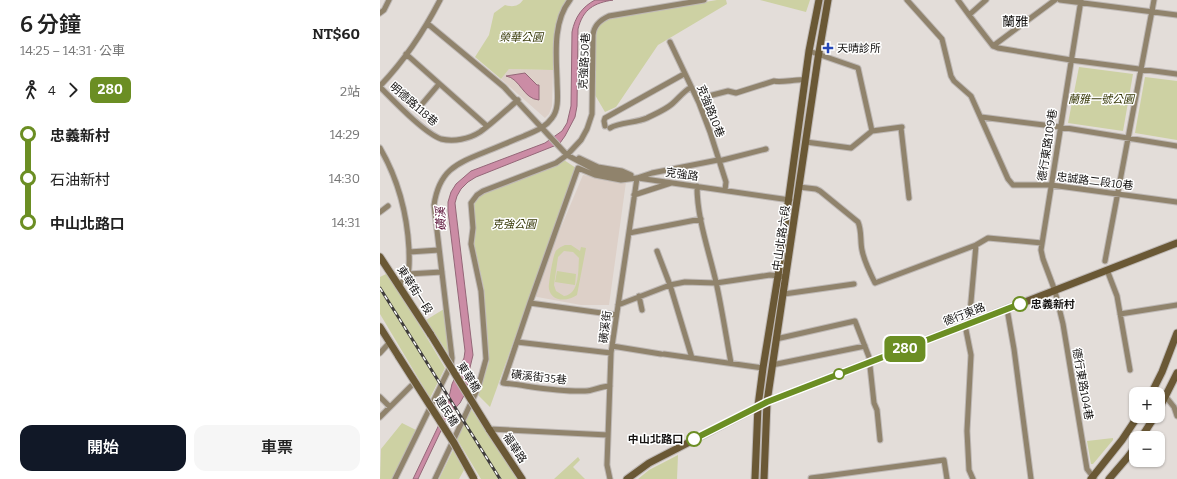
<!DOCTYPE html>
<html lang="zh-TW">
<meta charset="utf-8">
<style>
body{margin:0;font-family:Bitter,"Noto Sans TC",serif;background:#f6f6f6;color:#222;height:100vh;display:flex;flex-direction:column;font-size:15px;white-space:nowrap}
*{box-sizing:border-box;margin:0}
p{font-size:13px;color:#767676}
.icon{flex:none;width:22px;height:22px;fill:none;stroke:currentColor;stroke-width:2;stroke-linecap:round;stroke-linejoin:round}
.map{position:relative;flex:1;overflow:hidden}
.sheet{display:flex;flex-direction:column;background:#fff;width:380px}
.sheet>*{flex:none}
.badge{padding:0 8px;border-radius:6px;font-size:14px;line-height:26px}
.fabs{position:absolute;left:749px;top:387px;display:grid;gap:8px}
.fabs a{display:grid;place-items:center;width:36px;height:36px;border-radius:8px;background:#fff;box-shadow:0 1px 3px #0004;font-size:20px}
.map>.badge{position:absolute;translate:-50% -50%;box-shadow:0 0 0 2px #fff}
.legs{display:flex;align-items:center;gap:6px;height:44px;padding:0 20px;font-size:13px}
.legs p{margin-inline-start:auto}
.head{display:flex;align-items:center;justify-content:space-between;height:68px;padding:0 20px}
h1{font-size:22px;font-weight:600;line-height:30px}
.action{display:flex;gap:8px;margin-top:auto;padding:8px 20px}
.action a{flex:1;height:46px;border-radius:12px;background:#111827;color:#fff;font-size:16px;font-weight:600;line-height:46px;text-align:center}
.action a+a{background:#f6f6f6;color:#222}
ul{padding:0 20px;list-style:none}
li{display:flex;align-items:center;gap:14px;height:44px;font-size:15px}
li i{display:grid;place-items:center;width:6px;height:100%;margin:0 5px;background:currentColor}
li i::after{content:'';width:10px;height:10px;margin:-5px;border:3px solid;border-radius:50%;background:#fff}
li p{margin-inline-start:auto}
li:first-child i{background:linear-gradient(#0000 50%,currentColor 0)}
li:last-child i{background:linear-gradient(currentColor 50%,#0000 0)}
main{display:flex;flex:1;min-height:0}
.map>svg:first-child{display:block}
.built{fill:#ddd0c8}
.green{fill:#cdd1a3;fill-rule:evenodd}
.water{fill:#cb8ca5;stroke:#946778}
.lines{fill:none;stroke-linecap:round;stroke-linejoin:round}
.street-casing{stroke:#beb8b5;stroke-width:7}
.secondary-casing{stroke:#beb8b5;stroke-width:9}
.street{stroke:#90836c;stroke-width:5}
.secondary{stroke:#6a5835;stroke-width:7}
.rail-casing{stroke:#3f3c3b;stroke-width:3}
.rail{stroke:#fff;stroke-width:1.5;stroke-dasharray:4.5;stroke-linecap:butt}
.secondary-bridge-casing{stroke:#beb8b5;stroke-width:9;stroke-linecap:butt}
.secondary-bridge{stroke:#6a5835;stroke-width:7}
.line-1-casing{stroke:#fff;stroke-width:9}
.line-1{stroke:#6b8e23;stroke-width:6}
.poi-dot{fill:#2748b7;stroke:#fff;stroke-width:1.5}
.stop-1-dot{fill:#fff;stroke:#6b8e23;stroke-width:2}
.labels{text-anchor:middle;stroke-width:3;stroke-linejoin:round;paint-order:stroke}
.park-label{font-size:11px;font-style:italic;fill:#383a09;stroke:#fff}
.poi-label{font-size:11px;fill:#131110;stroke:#fff;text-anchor:start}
.street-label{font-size:11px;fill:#131110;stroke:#fff}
.stop-label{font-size:11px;font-weight:bold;fill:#131110;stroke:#fff;text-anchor:start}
.water-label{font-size:12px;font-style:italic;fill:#570c33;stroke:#fff}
.quarter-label{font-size:13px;fill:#131110;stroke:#fff}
</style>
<main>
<section class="sheet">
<div class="head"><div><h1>6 分鐘</h1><p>14:25 – 14:31 · 公車</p></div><b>NT$60</b></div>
<div class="legs"><svg class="icon" aria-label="walk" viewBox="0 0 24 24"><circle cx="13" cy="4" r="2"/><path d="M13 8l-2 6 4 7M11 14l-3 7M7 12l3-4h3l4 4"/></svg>4<svg class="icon" aria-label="forward" viewBox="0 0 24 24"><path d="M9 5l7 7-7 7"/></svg><b class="badge" style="background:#6b8e23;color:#fff">280</b><p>2站</p></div>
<ul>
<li><i style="color:#6b8e23"></i><b>忠義新村</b><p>14:29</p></li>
<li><i style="color:#6b8e23"></i><span>石油新村</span><p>14:30</p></li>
<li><i style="color:#6b8e23"></i><b>中山北路口</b><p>14:31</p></li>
</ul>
<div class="action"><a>開始</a><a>車票</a></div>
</section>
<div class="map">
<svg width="797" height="479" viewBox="0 0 797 479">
<rect width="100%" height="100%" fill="#e3ddd9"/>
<path class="built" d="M129,69L173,70L172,106L169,114L165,118L121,79Z
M203,175L246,182L229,305H201L152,296Z"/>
<path class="green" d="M143,0H186C172,24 174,44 173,70L129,69L121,79L95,57L109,35L114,13L125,5C132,7 138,7 143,0Z
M337,0H346L347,4L278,45L236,107L225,112L215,95L216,32C219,25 222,22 229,18Z
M380,0H430L426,12Z
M699,67L753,74L743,131L688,123Z
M765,77L797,81V140L755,133Z
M184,160L196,168L110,407L98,395L109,362L104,289L94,244L96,229L94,205L96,199L99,195L177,165Z
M185,245H191L200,251L201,247L206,248L197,295C189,301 172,303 169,289C168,286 173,256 175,253C176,249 181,247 185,245ZM184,251L193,252L199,258C198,270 200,294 184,296L176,291L174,285L178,257Z
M177,271L196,274L195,285L175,282Z
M8,273L65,368L50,398L0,314V277Z
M64,309L71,358L46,320Z
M91,409L133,470L138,479H101L77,439Z
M22,423L36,430L12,479H0L1,449Z
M733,438V440L713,464H711L707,441Z
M73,450L84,470L79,479H59Z
M298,455L297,479H258L269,470Z
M198,457L200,460L193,467L205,479H174Z"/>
<path class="water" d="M215,0H233C214,3 203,9 198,29L197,106L195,117L185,136L180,143L174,146L96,177L88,182L81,189L77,196L75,203L76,212L93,355L88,376L87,390L80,403L68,416L38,479H33L66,410L72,384L84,358L85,351L68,211V202L71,192L76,184L91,171L165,143L182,131L187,123L191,106L192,32C195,17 202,7 215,0Z
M145,73L157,85H159V100C143,99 140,78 126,76Z"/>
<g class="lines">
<g class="street-casing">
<path id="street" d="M527,0L562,39L571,76L574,81L591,96L628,179L633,185H671L797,202
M578,0L589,15
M606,0L589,15L613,46L618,48L691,60L797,74
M680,0L797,15
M701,0L661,250L663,259L675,291L683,324L707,469L714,478
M0,13L4,10L9,0
M48,24L124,87L187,155L217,171L250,177
M290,42L319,103L330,132L346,182L345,190
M613,46L675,0
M429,51L478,68L492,131
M26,54L107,126
M0,86C24,61 44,31 60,0
M0,87C14,101 44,133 61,139C74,142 89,139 100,132C113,123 125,111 138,100
M317,99L348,91L356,93L394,81C401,83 416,79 425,80
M43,103L59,84
M601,117L680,127L797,146
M225,126L224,121L225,118L304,74
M230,128C240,122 256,123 267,118C275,114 285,110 292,104C299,98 303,92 311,87
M521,128L529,198
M492,131L522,127
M426,142L471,148L492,131
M0,148C18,179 27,213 29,249C29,257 30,266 28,274C26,279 22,282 18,286
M199,158L218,167L242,171L251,175
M339,161L386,149
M258,178L410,200
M317,186C317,219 329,251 336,282C342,309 346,336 351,363
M419,187L436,189L440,191L478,222C482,231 480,241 482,250C484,261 490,273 495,283L596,245L608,238L662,243
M254,195L291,183
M0,212L8,206
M249,233L321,219
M277,251L290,285L312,358
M29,252L59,250
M725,261L774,0
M727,270L737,296L750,370
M28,274L62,272
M404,294L474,284
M259,296L262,310
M150,303L236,315
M238,305L290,285L305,282L336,283L390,275L406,277
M627,309L634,349L651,479
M740,314L797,305
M589,324L596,245
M585,325L591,355L587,431L589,470L593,479
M396,339L475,321L489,357L494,403L497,410L500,440
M137,342L231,353
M232,346L281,354
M0,353L10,342
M284,354L383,368
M392,365L485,346
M230,386C221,386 213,391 205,391C178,392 150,386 123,383L150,303L198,168L215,175L241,180L257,178L272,173L338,160
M0,397L10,407
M786,397L794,407L797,416
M0,417L31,386
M109,429L228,435
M431,478L564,460L567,479
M15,479L71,365L72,358L54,205C59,171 75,164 105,152C118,147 131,141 144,136C155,131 165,128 172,118C180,108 177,92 177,79C176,54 173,21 190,0
M55,479L98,388L106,359L101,291L91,244L93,228L91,203L97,195L103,191L176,163L187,155L201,140L207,129L212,114L213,35C214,25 220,20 229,16L324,0
M230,479L227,465L231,353L257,178"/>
</g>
<g class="secondary-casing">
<path id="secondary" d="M0,257L51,335
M0,327L19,357
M771,394L782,372L797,333
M778,411L797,373
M109,429L142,479
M761,438L775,416
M247,479L269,463L387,402L797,243
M375,479L378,406L383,368L398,276L429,51L439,0
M384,479L387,402L438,58L448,0
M711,479L742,440L758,416
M729,479L747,458L756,446"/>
</g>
<use href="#street" class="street"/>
<use href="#secondary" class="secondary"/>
<g class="rail-casing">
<path id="rail" d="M0,288L120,479"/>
</g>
<use href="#rail" class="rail"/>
<g class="secondary-bridge-casing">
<path id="secondary-bridge" d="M51,335L109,429
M19,357L74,443L94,479"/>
</g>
<use href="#secondary-bridge" class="secondary-bridge"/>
</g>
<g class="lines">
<g class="line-1-casing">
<path id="line-1" d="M314,439L387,402L640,304"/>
</g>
<use href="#line-1" class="line-1"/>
</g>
<path class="poi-dot" d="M446 42h4v4h4v4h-4v4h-4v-4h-4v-4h4z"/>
<g class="stop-1-dot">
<circle cx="640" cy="304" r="7"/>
<circle cx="459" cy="374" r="5"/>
<circle cx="314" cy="439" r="7"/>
</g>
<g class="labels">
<g class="park-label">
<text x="141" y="41">榮華公園</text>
<text x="721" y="103">蘭雅一號公園</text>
<text x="134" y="228">克強公園</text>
</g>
<g class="poi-label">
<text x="457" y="52">天晴診所</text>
</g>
<g class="street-label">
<text transform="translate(204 61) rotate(-87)" y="4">克強路50巷</text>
<text transform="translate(34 104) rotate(41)" y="4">明德路118巷</text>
<text transform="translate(331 111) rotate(68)" y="4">克強路10巷</text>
<text transform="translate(667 145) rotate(-81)" y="4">德行東路109巷</text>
<text transform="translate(302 174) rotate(8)" y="4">克強路</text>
<text transform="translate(715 181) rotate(7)" y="4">忠誠路二段10巷</text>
<text transform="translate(401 238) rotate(-82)" y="4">中山北路六段</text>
<text transform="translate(35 290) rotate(57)" y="4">東華街一段</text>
<text transform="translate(584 314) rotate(-21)" y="4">德行東路</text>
<text transform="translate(225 327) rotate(-83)" y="4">磺溪街</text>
<text transform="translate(89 377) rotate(58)" y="4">東華橋</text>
<text transform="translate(159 377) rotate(6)" y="4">磺溪街35巷</text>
<text transform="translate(703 384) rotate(80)" y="4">德行東路104巷</text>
<text transform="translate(67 411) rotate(58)" y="4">建民橋</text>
<text transform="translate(135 448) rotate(57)" y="4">福華路</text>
</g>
<g class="stop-label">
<text x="651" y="308">忠義新村</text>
<text x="303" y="443" text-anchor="end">中山北路口</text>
</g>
<g class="water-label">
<text transform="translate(61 219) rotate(-93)" y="4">磺溪</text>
</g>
<g class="quarter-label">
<text x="635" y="26">蘭雅</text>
</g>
</g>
</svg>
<div class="fabs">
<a>+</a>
<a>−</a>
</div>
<b class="badge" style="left:525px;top:349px;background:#6b8e23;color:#fff">280</b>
</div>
</main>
